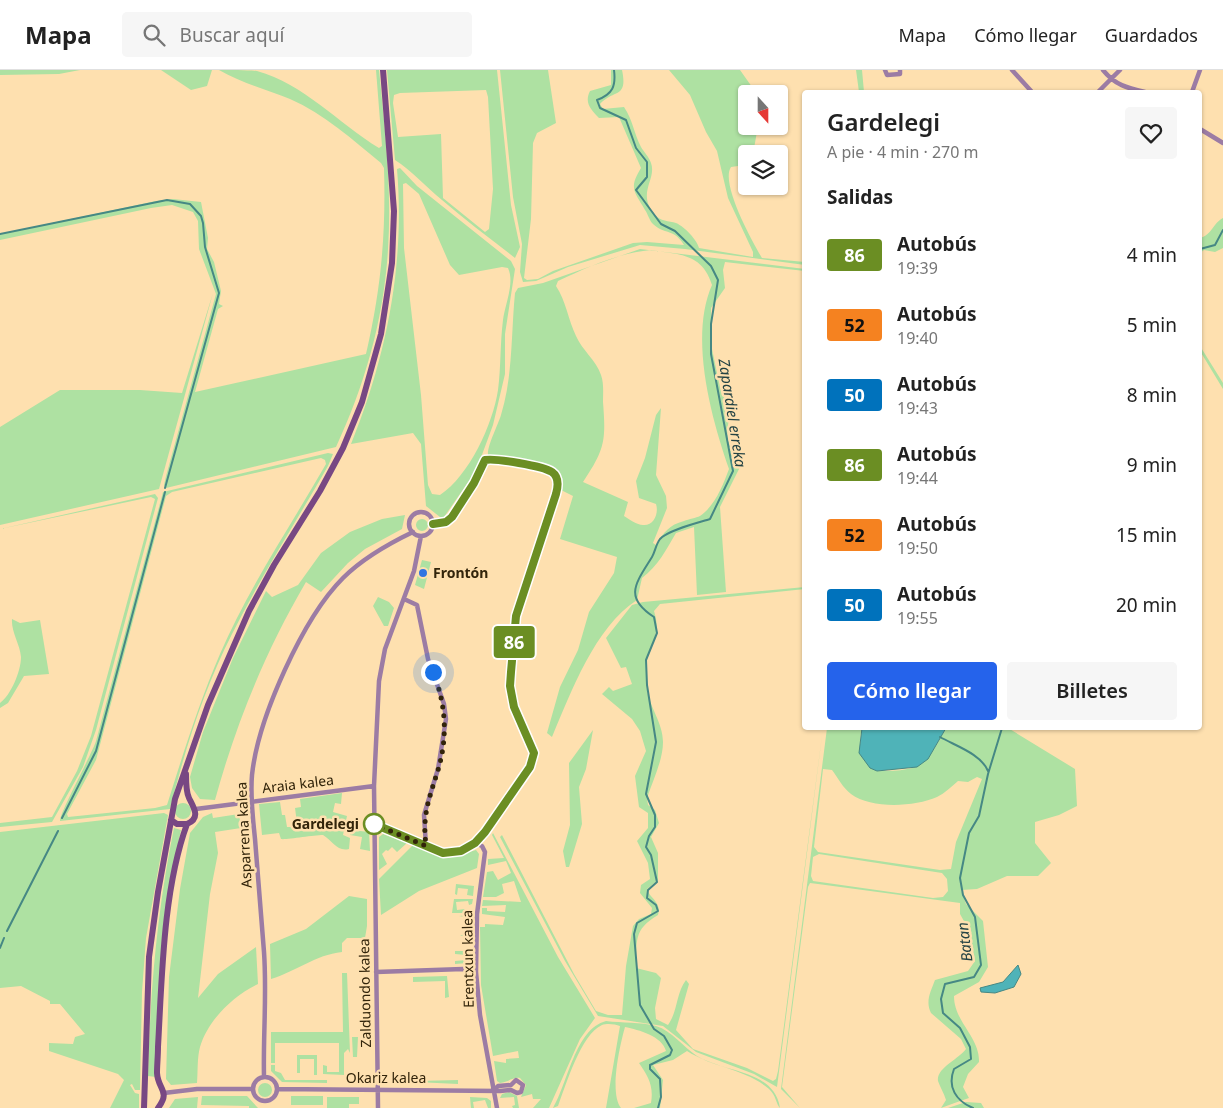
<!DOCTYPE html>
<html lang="es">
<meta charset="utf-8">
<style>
body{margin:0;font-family:"Noto Sans",sans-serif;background:#f6f6f6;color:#222;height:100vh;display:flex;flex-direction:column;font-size:19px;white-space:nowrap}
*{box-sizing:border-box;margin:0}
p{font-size:16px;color:#767676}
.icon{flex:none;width:28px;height:28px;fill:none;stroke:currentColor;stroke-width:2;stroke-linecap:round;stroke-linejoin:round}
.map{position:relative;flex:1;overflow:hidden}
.panel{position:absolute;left:802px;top:20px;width:400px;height:640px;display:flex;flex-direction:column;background:#fff;border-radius:5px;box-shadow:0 1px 4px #0004}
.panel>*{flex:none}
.badge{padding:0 10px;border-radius:4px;font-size:18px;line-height:32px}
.needle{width:32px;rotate:159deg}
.buttons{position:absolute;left:738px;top:15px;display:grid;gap:10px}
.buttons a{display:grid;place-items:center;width:50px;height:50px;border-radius:5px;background:#fff;box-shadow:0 1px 4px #0004;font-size:25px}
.you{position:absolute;width:25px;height:25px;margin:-12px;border:4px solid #fff;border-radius:50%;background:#1a73e8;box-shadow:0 0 0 8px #1a73e833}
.map>.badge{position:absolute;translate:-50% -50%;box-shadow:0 0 0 2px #fff}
h2{padding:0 25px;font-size:19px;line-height:45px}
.round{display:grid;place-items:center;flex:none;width:52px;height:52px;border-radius:5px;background:#f6f6f6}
.head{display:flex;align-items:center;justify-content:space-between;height:85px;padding:0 25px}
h1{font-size:24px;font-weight:600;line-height:38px}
.primary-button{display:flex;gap:10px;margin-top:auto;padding:10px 25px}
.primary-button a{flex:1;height:58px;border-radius:5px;background:#2563eb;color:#fff;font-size:20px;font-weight:600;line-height:58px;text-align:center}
.primary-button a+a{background:#f6f6f6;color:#222}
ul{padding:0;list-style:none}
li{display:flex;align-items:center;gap:15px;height:70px;padding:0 25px}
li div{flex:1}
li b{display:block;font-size:19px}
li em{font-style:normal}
li .badge{min-width:55px;font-weight:700;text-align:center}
header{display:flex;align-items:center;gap:30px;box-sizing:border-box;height:70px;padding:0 25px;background:#fff;border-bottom:1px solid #e0e0e0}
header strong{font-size:24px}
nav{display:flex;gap:28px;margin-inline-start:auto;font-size:18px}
.search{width:350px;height:45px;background:#f6f6f6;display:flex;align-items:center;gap:12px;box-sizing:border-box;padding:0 18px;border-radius:5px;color:#767676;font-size:19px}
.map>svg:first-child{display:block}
.green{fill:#aee1a2;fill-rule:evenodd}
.water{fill:#4fb3b8;stroke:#468884}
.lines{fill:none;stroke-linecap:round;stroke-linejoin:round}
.stream{stroke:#468884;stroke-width:2}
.minor{stroke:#9c7ca4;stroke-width:4.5}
.secondary{stroke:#784883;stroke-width:6}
.line-casing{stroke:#fff;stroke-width:11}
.line{stroke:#6b8e23;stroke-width:8}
.walk{stroke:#32240a;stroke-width:5;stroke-dasharray:0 9}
.poi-dot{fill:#3074e1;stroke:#fee0af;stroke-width:2}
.stop-dot{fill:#fff;stroke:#6b8e23;stroke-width:2.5}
.labels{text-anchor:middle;stroke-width:5;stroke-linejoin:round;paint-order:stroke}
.poi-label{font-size:14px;font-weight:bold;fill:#32240a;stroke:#fee0af;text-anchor:start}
.street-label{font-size:14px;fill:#32240a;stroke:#fee0af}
.stop-label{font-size:14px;font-weight:bold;fill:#32240a;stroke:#fee0af;text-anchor:end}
.water-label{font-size:15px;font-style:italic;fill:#244344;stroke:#fee0af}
</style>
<header>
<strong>Mapa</strong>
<div class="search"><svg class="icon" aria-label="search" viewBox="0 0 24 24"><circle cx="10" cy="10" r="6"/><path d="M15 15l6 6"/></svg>Buscar aquí</div>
<nav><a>Mapa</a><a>Cómo llegar</a><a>Guardados</a></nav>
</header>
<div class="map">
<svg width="1223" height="1038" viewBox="0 0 1223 1038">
<rect width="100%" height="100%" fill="#fee0af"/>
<path class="green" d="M0,0H80L59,4L0,5Z
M161,0H212L207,16L191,20Z
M219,0C231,0 246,0 257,1C304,14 338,53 379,78L382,76L376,0H379C385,59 392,119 388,179C384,248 365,315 336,377L166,418L164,415L166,406L216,224L199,179L198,151L193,142L172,135L151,138L0,170V164L156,131L173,129L201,132L208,168L207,179L214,192L221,221L219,234L223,236L218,239L195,322L366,284C381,219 386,165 384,98L381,93C353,70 324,44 290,29C266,19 241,13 219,0Z
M387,0H497L511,135L520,177L515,188C491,169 465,150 442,130C426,117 412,101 395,90ZM486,20L488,27L493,119L489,159L485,162L443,128L441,64L398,67L393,33L394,25L400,23Z
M500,0H548L556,53L537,63L533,73L531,149L524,208L527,210L538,209L553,201L633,173L647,172L684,175C674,158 664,165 653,154C649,150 648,144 645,140C635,122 628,119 641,98L619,47L599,48C591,39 584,33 590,21L611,15V0H622C628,29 614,19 600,34L603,39L624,37C633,50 634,64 641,77C644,82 649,87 651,93C657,110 636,123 655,145C660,151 669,151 676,153C685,157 697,170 699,178L753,187V182L728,128L717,81L706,62L690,25L669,0H740L757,24H746V56H758L753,84H746L745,95L731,97C720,113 752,171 762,188L805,192V195L685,179L640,175L568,197L536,211L523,212L520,202L522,174L513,127Z
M856,0H862L864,22H859Z
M400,98L417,116L511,191L515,199L505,264V304L493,355L476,401L444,447H440L426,436L421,374L413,363L351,374C387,285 405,194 397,99ZM406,113L419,124L450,195L459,205L502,197L508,198C515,213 505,234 503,250C500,273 501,297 498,320C493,354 469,406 440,425L432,424L428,415L421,325L404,178L403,114Z
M1223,148V178L1215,182L1204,180L1200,183V168C1212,165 1213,153 1223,148Z
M640,179L805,199V201L725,192L723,200L725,218L711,238L712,279L721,322L732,341C723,363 728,377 740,397L720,437L726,522L697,525L694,457L676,463C666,480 658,496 642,508L637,530C595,557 571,622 552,667L547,663L560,617L578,580L589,542L614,503L617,487L560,469L573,426L561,420C564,409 560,403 552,397L488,385C487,376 498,355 501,345C513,306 511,264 515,223L518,218L543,213ZM651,180C680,185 702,183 712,215C689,267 711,347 729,399C723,415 715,436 700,446C696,448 689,449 684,451C669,455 664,462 656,475L653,473L667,438L666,426L656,405L661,338L656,345L645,388L636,411L639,428L656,434C659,443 654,456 643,455C637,455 629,449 624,446L628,432L583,412C605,379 606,371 603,332C603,324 604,313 601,305C596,290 582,280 576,266C568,249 566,231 556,216L558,211C588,197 618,183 651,180Z
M213,223L159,419L0,455V357L60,320H140L182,323Z
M1200,276L1223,313V319L1200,281Z
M328,383L333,384L328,396C296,452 261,506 232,564C204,619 185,679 170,739L60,751C59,744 91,686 96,671L163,422ZM321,388L325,390L326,394C290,457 249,517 220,584C199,633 183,684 167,735L155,738L68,747L67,744L96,690L166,426L172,422Z
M155,424L158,428L96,660L83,697L52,752L0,757V753L52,747L77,701L91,666L155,429L151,427L0,459Z
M405,445L402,459L365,479L348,493L321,522L306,512C266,580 236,653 215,730L200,729L192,718L190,707L203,662L233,588L266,521L272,527L298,515L321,483L350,462L382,449Z
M416 455a6 6 0 1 1 12 0a6 6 0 1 1-12 0Z
M422,490L431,492L424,519L415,515Z
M805,517V519L660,534L654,541C660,561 655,564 649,582C645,591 646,610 647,620C650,638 663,653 663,672C663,690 653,710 647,728L648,735L655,740L659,753L651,767L658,783V810L647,819C650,829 662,832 658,845C633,860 637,870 636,898L656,903L661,908L655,938L656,949L668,955C678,941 676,923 686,910L689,914L676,960L693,979L747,998L773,1011L776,1009L778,1001L823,658L777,1017L754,1004L696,982L663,956L598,946L565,891L500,767L502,765L574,904L596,941L608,945H622L626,896L633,856L639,849L651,844L652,838L640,823L641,815L650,809L648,793L637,771L648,758V743L639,737L635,706L646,681L640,661L632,649L602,624L609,617L613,621L632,614L626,597L621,598L606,568L632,535L643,532Z
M378,527L389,532L394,538L388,556H384L373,536Z
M12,549L20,553L40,550L49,604L24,606L8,633L0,638V633C11,625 21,601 21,587C20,574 11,562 12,549Z
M827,658H862C858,675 859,692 877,701C923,701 925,696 946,658H1008L1075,699L1077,736L1059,745L1035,752V773L1051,793L1038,806H1007L977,819L961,820L966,834L983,851L988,897L979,912L954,926C954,952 980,967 979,992L968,1004L963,1017L969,1028C959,1031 950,1035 941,1038L946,1030C944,1023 940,1017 938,1011C936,998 959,989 966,979L961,969L931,943C925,931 931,921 935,910L968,901L975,891L970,862L960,844V833L818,814L810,813L808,817L782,1017L800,1038L781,1019ZM823,699L832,700C838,708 843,718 851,724C871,739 914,737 937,727C945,723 951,717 958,711L968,712L977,707L982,709L956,772L951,799L940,800L818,782L814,777ZM819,784L942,803L947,809L948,821L943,827L933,828L813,811L811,806L813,787Z
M593,660L586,699L579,717L582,754L569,797H566L563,781L570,755L569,693Z
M342,723L341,734L335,733L333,742L347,746L343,765L350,768L349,779C337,782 333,771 323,765C313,765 286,770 281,769L279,763L262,765L259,734L280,732L282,745H285L287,757H293L294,761L304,759L303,753H297L295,738L301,737L300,729Z
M175 741a8 8 0 1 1 16 0a8 8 0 1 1-16 0Z
M164,743L168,745L146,868L142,922L140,1020H135L132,1014L130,1015L135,1023L139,1024V1038H110L124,1010L118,1004L49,981V973L73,974L75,967L85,964L60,934H50V931L21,916L0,918V762Z
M212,743L213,748L239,744L241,758L215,762L218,783L210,824L198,928L218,904L256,877L258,914C233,926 208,950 200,977C197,988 198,1002 197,1013L171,1015L166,1009L169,907L180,819L190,763L203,747Z
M174,758L181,760C163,842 157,923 156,1007L148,1006C150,922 157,841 174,758Z
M351,760L369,762L370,781L360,779L362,767L350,765Z
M493,763L558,887L595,948L580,969L549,1038H533L541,1029H533L532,1024L521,1027L526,1015L520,1008C513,1007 508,1012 500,1013L497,1011L494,991L506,993V989L519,988L518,981L493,986L481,915L480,857H485V854L503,855L505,847L482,844V838H487V841L505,842L506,835L482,836L483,830L521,832L514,811L502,814L504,823L496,827H483L487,802L493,801L498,810L511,803L506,791L488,795V789L504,788L492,765Z
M383,764L407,773L397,782L392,777L388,781L386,780L382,784L387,794L379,800V767Z
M413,775L448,788L476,780L479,784L477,798L419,821L381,845L379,809Z
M456,814L474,816L473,826L467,825L468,819L458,818L457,825L455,824Z
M349,826L367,829V856L365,868H347L342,873V882C315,885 297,901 271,909L270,874L306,859Z
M454,829H473L472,834L469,835L468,831L456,832L457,840L465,839V843H452Z
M471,845V865L460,866L464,864L465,856L467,855L465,847L459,846Z
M455,881H471V890L468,893L455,894V891L467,890V885L455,884Z
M342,903H347L350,983L348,979L344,983V1005L323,1004V995L327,996V1002H339V973H275V993H271V962H343Z
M447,906L449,927L445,928V911L413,912V907Z
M606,951C622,953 641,952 656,956C672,961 683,977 697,986C724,1003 774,999 780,1038C776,1034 776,1025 769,1019C746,999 712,997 687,981L673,990L653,995L663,1010L660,1038H634L651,1033C654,1016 648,1006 639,993L666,981C662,966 639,960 625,957C620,975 609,1023 621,1038H606L620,956C615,954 607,953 602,955C581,964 566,1015 558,1036L553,1038C568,1013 575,959 606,951Z
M352,967H358L357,987H353Z
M297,985H317V1005H314V989H300V1003H297Z
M271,995H275V1001L281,1003L285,1010H327V1013L282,1012L271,1001Z
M458,1010V1014L416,1012L418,1011Z
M258 1020a7 7 0 1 1 14 0a7 7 0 1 1-14 0Z
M509,1022L517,1026L519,1038H513L512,1036L515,1035L514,1027L500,1028L502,1024Z
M202,1026H247L258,1038H249V1036L201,1035Z
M291,1026H323V1035H291Z
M198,1027L197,1038H169L175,1029Z
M327,1027H359V1034H349V1038H327Z
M470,1027L487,1028L491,1031V1038H488L485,1030L473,1032L474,1038H471Z
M966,1032L981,1033L984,1038H948Z"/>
<path class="water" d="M862,658H946L928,689L917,697L877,701L870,698L859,683Z
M1018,895L1021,904L1014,917L995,923L981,922L980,918L1003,912Z"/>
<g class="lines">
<path class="stream" d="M614,0C616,16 613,24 597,30L600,38L626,50L636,78L647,92V107L636,120L661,154L675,161L711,196L718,210L711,254V284L733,401L710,449C697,453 668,460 660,469C656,474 655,482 652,487C636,513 623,527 654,547L657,563L646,590L647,615L656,672L646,724L655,745V757L649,766L646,777L651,785L657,812L648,820L647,828L656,835L658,841L637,853L634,864L640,935L654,959L664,966L672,980L670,985L650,995V999L660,1009L661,1027L658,1038
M0,164L167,130L190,134L201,146L203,153L205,177L219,223L165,418
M1200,179L1215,175L1223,160
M732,397H738
M940,667C956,676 981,684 988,701
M62,748L96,681L165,422
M7,861L58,761
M0,878L4,868
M973,1038C956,1031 947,1017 954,999L971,989L970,977L960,958L943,943L941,929L945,914L974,907L981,895L975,847L963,825L960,808L969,763L979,746L988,704L1002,658"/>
<path class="minor" d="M885,0L887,5L900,4V0
M1012,0L1032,22
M1103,0C1115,15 1127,18 1145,22
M1098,22L1120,0
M1192,22L1200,0
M1200,59L1223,73
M409 454a12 12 0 1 1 24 0a12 12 0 1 1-24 0Z
M404,529L417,535L428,589L444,634L446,649L438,699L424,745L426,776
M196,739L374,716
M374,754L443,783L461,781L475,773L485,762L530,697L534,683L514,637L510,617L511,602L516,546L556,421C558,414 558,407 552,402C543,396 495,388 485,390L474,413L452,447L446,452L433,454
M475,773L482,776L485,782L477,844L476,902L480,945L497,1038
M376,902L463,899L476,902
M264,1007C263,966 267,924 264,882C261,845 258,807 255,769C253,748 250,727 252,705C258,648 303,548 343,508C363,488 388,474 413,462
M253 1019a12 12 0 1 1 24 0a12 12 0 1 1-24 0Z
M277,1019L500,1021L511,1020L517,1023L521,1022L523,1015L516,1010L511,1015L498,1016L494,1020
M164,1023L197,1019H253
M378,1038L374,716L379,611L385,579L414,501L421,466"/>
<path class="secondary" d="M171,750L177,754H187C201,748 194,738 189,728C186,722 186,712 186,704
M144,1038L149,887L158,822L175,729L208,635L249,541L274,495L320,421L343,378L362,332L381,264L392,193L394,141L383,0
M158,1038C171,1021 158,1020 157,1003C157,995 158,986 158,977C162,907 163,820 187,754"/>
</g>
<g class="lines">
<g class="line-casing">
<path id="line" d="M374,754L443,783L461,781L475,773L485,762L530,697L534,683L514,637L510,616L511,602L516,546L556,424C558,417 559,407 552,402C543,396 495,388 485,390L474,413L452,447L446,452L433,454"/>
</g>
<use href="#line" class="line"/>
<path class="walk" d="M374,754L426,776C422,745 429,729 438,700C448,667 446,634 433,602"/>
</g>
<circle class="poi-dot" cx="423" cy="503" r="5"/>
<circle class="stop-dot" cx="374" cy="754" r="10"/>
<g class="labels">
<g class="poi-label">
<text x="433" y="508">Frontón</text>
</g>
<g class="street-label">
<text transform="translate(298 714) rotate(-7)" y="5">Araia kalea</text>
<text transform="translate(244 765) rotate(-93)" y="5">Asparrena kalea</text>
<text transform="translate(468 889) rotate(-91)" y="5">Erentxun kalea</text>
<text transform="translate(365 923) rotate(-91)" y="5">Zalduondo kalea</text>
<text x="386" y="1013">Okariz kalea</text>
</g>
<g class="stop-label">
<text x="359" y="759">Gardelegi</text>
</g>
<g class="water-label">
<text transform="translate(732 343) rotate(81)" y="5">Zapardiel erreka</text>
<text transform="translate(965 872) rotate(-97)" y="5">Batan</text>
</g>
</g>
</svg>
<div class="buttons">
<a><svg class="needle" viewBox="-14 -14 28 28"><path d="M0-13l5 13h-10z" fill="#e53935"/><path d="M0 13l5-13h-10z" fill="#767676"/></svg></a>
<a><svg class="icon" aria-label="layers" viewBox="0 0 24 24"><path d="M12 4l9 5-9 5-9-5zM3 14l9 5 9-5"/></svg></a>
</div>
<div class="you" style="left:433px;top:602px"></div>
<b class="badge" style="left:514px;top:572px;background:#6b8e23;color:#fff">86</b>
<section class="panel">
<div class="head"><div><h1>Gardelegi</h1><p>A pie · 4 min · 270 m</p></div><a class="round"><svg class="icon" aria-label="heart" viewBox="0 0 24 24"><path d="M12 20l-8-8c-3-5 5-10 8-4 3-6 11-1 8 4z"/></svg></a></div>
<h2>Salidas</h2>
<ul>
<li><span class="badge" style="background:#6b8e23;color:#fff">86</span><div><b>Autobús</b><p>19:39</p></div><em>4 min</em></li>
<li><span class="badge" style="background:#f58220;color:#111">52</span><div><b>Autobús</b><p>19:40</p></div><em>5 min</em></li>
<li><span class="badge" style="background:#0072bc;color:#fff">50</span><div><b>Autobús</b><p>19:43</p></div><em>8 min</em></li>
<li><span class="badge" style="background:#6b8e23;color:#fff">86</span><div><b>Autobús</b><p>19:44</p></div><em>9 min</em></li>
<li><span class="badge" style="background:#f58220;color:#111">52</span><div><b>Autobús</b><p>19:50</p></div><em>15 min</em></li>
<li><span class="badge" style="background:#0072bc;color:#fff">50</span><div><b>Autobús</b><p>19:55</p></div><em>20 min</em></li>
</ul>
<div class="primary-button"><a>Cómo llegar</a><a>Billetes</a></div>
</section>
</div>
